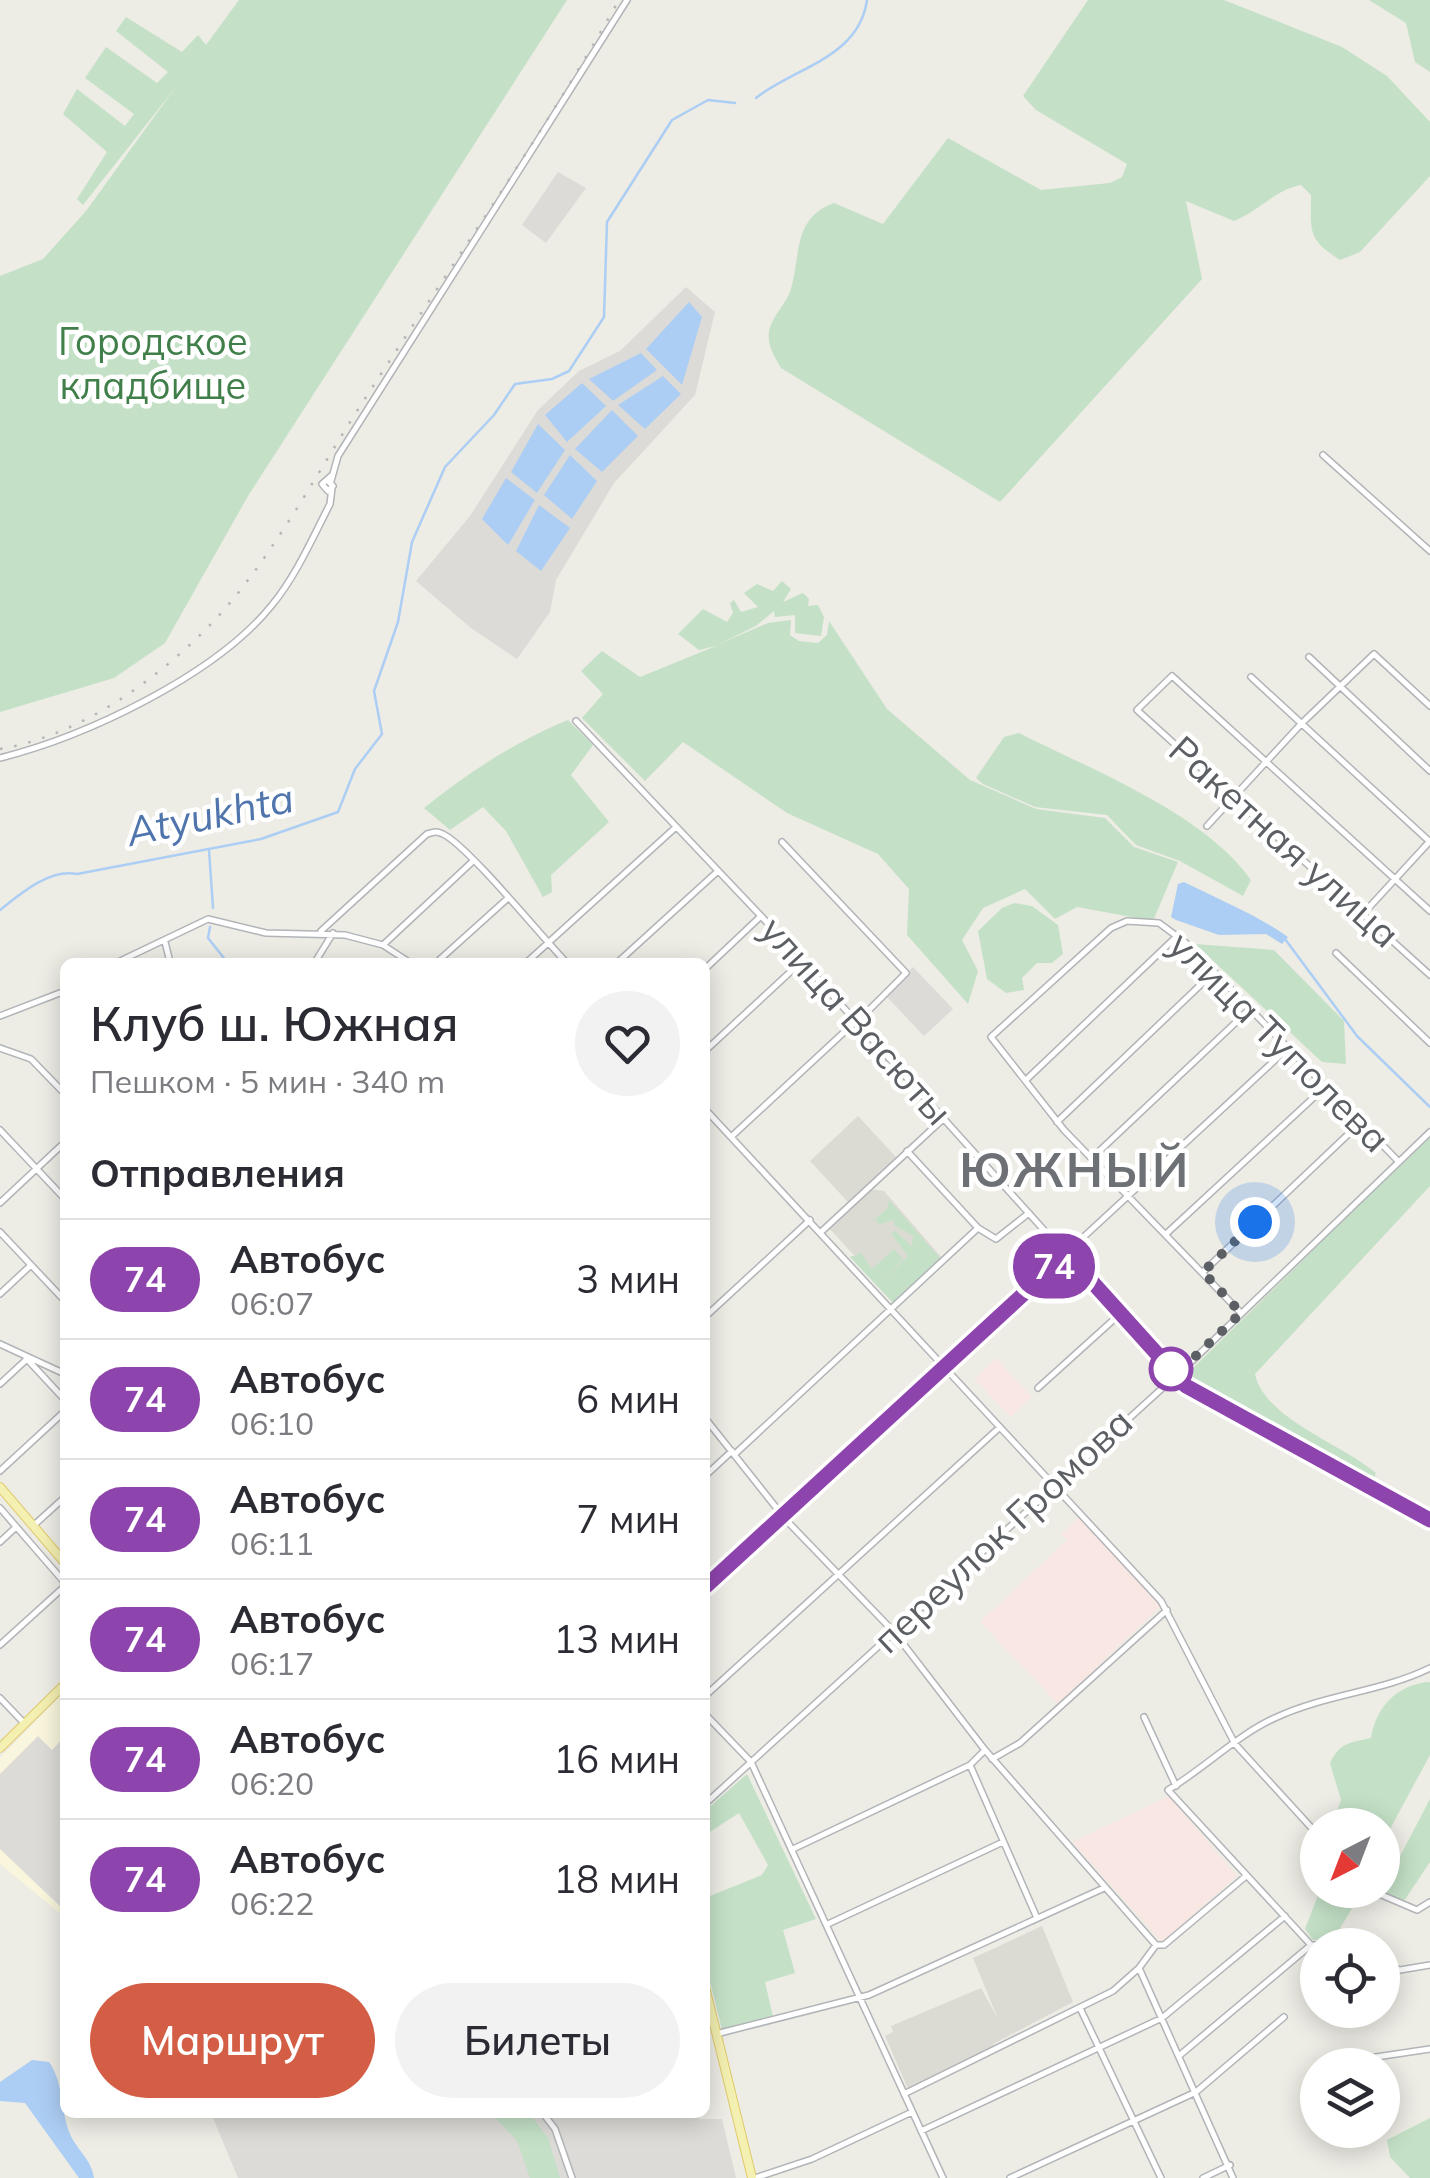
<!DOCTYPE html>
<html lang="ru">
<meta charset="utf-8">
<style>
body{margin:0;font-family:Mulish,sans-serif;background:#f2f2f3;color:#2b2b33;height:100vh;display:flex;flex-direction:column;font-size:38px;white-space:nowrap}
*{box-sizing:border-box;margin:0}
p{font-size:32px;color:#7c7c81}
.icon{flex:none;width:55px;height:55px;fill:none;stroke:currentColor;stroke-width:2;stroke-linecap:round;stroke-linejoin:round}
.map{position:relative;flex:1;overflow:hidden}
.side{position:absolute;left:60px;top:958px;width:650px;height:1160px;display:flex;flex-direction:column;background:#fff;border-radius:15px;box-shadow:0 5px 25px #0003}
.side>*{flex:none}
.badge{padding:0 20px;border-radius:32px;font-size:35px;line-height:65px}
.needle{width:65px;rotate:222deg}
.tools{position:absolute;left:1300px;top:1808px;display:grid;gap:20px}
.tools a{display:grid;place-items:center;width:100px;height:100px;border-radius:50%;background:#fff;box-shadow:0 5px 25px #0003;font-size:50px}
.you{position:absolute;width:50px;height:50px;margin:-25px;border:8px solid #fff;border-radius:50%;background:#1a73e8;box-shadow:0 0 0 15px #1a73e833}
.map>.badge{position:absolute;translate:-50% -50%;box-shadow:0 0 0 5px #fff}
h2{padding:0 30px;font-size:38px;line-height:90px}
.round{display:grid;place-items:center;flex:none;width:105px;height:105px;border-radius:52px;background:#f2f2f3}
.overview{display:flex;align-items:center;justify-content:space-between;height:170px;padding:0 30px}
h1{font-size:48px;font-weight:600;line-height:75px}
.cta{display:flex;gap:20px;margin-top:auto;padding:20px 30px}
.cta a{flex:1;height:115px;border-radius:60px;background:#d35e45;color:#fff;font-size:40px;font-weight:600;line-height:115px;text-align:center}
.cta a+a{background:#f2f2f3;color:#2b2b33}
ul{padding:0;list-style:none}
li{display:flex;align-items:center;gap:30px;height:120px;padding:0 30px;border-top:2px solid #e1e1e2}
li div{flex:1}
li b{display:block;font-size:38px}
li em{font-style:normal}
li .badge{min-width:110px;font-weight:700;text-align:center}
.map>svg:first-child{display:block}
.commercial{fill:#f9f6dd}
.industrial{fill:#dcdbd7}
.education{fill:#dcdbd3}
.medical{fill:#f8e7e3}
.green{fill:#c4e1c7}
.water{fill:#adcef4}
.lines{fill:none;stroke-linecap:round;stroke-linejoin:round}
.stream{stroke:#adcef4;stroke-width:2.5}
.minor-casing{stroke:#b2b4b8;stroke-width:8}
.major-casing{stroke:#dfca6b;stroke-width:10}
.minor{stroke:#fff;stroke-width:5}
.major{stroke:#f4f0b2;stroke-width:8}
.rail{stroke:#b4b5b5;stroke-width:2.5;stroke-dasharray:2.5 12;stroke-linecap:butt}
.line-casing{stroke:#fff;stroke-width:22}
.line{stroke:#8e44ad;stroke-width:15}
.walk{stroke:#5c5f63;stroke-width:10;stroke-dasharray:0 18}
.stop-dot{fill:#fff;stroke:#8e44ad;stroke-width:5}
.labels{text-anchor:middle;stroke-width:9;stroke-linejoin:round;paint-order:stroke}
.park-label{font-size:38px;fill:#407f49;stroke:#fff}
.street-label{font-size:38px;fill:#5c5f63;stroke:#fff}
.water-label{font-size:40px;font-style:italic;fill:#5074ac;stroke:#fff}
.district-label{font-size:48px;font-weight:bold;letter-spacing:2.5px;fill:#6d7075;stroke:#fff}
</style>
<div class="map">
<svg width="1430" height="2178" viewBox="0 0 1430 2178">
<rect width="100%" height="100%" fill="#edece5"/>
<path class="commercial" d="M65,1691V1912L62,1915L0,1864V1758Z"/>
<path class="industrial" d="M558,172L586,188L546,243L522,225Z
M686,287L715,312L695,395L614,483L556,580L550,612L517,659L471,628L416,581L470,516L538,410L579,371L620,351Z
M913,967L953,1009L924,1036L887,997Z
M38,1736L52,1750L65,1736V1911L0,1849V1774Z
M211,2113H697L699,2119H722L736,2178H238Z"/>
<path class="education" d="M858,1116L896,1157L848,1202L810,1161Z
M869,1189L884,1191L942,1258L897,1302L828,1227Z
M1042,1926L1073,2002L993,2044L994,2049L908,2089L885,2036L893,2032L891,2026L981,1988L998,2019L973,1958Z"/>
<path class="medical" d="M996,1358L1032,1397L1011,1417L974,1379Z
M1079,1517L1162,1605L1058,1704L980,1622L1067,1540L1061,1534Z
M1169,1796L1237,1876L1162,1942L1072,1842Z"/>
<path class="green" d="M239,0H567L248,496L165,643L114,678L0,712V276L43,259L86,211L175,88L83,205L77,199L107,152L63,114L77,89L125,126L134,114L85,78L106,47L157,83L168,72L116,31L126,17L182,52L198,35L206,45Z
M1088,0H1224L1342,47L1387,76L1430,122V176L1360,252L1340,260C1307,239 1311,232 1311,195L1301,185C1276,189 1258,212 1234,221L1186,201L1202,279L1000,502L781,368C774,356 767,345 769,331C772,316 787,303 791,289C801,253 793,218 834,203L883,224L948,138L1041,190L1110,183L1122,177L1127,164L1036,110L1023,96Z
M1369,0H1430V72L1415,62L1406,23Z
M782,581L791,589L783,602L803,593L809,599L808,606L818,605L824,617L821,636L795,633V615L775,617L774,611L756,626L721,643L768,623L791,620L790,635L799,641L818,643L827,635L829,621L887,709L970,780L1036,809L1105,818L1134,847L1178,862L1153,921L1077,907L1055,919L1025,889L983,908L962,940L978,971L968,1004L907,935L909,889L878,854L787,813L683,742L645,781L582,718L603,694L581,671L602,651L640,677L716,646L699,650L678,634L703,609L727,622L733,613L730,603L734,600L741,612L758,607L744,593L757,584L773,591Z
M568,720L593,745L571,775L609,822L551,875L552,892L543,897L506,831L483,807L450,830L424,808C469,772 516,741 568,720Z
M1019,733C1092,770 1204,813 1251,880L1243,896L1180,861L1136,845L1107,815L1035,807L983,784L976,778L1004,737Z
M1014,903L1032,906L1058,925L1063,954L1052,963H1037L1022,978L1024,990L1006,993L987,979L978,931L1002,908Z
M1195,944L1274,950L1344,1021L1346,1064L1322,1062Z
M1430,1135V1186L1255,1374C1264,1418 1342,1444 1376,1473L1372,1483L1184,1377Z
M889,1200L940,1258L893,1303L850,1257L861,1253L872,1269L894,1249L903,1259L884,1280L908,1256L891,1234L895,1231L912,1246L913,1236L894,1225V1220L879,1224L875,1219L888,1208Z
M1430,1682V1755L1383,1842L1382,1825H1332L1341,1800L1330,1763C1340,1742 1350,1743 1371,1738C1376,1707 1397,1684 1430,1682Z
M747,1774L816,1919L783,1930L795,1973L765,1982L773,2017L722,2029L705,1962V1898L762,1875L768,1865L739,1813L705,1835V1811Z
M1430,1799V1862L1404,1901L1383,1892L1384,1887Z
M1320,1890H1363L1333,1940H1313L1305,1929Z
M491,2113H529L548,2138L560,2178H530L517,2141Z
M1430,2118V2178H1410L1390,2157L1387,2140Z"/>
<path class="water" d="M689,302L702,317L682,385L646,349Z
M641,353L657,370L613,401L589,379Z
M663,376L681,394L645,429L618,405Z
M582,383L606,406L567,442L545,415Z
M612,410L638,436L602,472L575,449Z
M538,424L565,450L537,493L511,472Z
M570,455L597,481L572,519L544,495Z
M506,478L535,500L508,545L482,519Z
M539,505L570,528L541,571L516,551Z
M1184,882C1218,899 1259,916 1288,937L1282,944L1266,934L1219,935L1176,920L1171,917L1178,884Z
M32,2060L49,2062C64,2083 60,2110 70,2134C77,2150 92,2160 94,2178H79L25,2103L0,2101V2082Z"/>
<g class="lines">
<path class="stream" d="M756,98C795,67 859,58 867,0
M209,850L213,908
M0,910C20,894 50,868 77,874L261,839L338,812L355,769L382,734L374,691L398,622L412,542L445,467L494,415L515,384L552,379L569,371L604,317L607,222L672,120L708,100L735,103
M210,927L208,938L227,962
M1285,939L1357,1036L1430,1107"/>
<g class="minor-casing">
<path id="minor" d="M1323,455L1430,551
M327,480L333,486L328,491L322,484L331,476
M331,481L338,456L627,0
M1309,657L1430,771
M1251,677L1430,842
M576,721L761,916L1179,1380L1430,1520
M0,758C87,736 216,675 272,605C296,576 313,537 330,504L332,488
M1207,826L1301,724L1374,654L1430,706
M782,842L906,973L856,1023
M1430,911L1172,676L1137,710L1430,975
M1363,914L1430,841
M321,931L427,834C435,832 435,831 443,834C468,846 542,937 566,962
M165,942L170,962
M383,945L472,862
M1336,953L1430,1043
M118,962L208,919L266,933L345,935L383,945L409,962
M315,962L333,933
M437,962L507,899
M527,962L676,827
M618,962L718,871
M705,969L761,916
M0,1016L65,991
M0,1048L31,1059L65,1094
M705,1051L801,962
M1027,1079L1175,938
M705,1109L1161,1601L1235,1744L1318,1835
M1057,1122L1214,972
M0,1130L65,1199
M731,1137L855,1022
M907,1151L978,1228L996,1239L1029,1213
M1092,1158L1250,1009
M0,1203L65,1142
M0,1232L65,1301
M821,1232L943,1119
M1166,1234L1325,1087
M1203,1272L1359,1124
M0,1294L31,1265
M1241,1313L1064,1130L991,1037L1111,928L1127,921L1159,923L1186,943L1399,1162
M705,1317L810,1220
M0,1344L65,1374
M26,1358L65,1400
M0,1384L27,1359
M1038,1388L1121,1313
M705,1418L786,1520L894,1632L985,1750L1156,1945
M735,1454L978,1228
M0,1471L65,1411
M705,1476L732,1451
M0,1508L65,1583
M33,1526L65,1497
M0,1542L16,1527
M705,1587L1288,1048
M0,1645L65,1586
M705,1696L1000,1427
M0,1698L24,1723
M705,1714L751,1762L943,2178
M1144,1717L1176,1786
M992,1759L1020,1743L1167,1610
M970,1765L1037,1918
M705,1804L1190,1363L1430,1132
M793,1849L970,1765L985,1750
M1377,1893L1417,1910L1430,1902
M828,1924L1003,1842
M1311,1945L1168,1790C1205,1768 1238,1734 1277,1717C1327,1694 1381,1692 1430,1668
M1382,1964L1400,1970L1430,1965
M1139,1968L1233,2178
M1080,2008L1161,2178
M716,2034L869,1995L1104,1888
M1180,2055L1311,1945H1339
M1356,2060L1430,2049
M904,2094L1113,1991L1139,1968L1156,1945H1164L1246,1876
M542,2112L555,2129L572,2178
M921,2131L1162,2018L1285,1916
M755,2178L812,2159L912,2112
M1010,2178L1196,2092L1284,2017
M1203,2178L1230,2165"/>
</g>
<g class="major-casing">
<path id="major" d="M0,1487L65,1563
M0,1748L65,1684
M705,1987L752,2178"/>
</g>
<use href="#minor" class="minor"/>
<use href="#major" class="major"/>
<path class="rail" d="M0,749C78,736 153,683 207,628C267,568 319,469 366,397C451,266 542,136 619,0"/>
</g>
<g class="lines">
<g class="line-casing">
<path id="line" d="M705,1587L1067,1254L1186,1386L1430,1520"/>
</g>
<use href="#line" class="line"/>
<path class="walk" d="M1171,1369L1174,1375L1184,1367L1241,1313L1203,1272L1255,1222"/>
</g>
<circle class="stop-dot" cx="1171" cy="1369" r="20"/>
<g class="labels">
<g class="park-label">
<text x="153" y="355">Городское<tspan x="153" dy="44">кладбище</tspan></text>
</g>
<g class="street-label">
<text transform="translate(1284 842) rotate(42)" y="13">Ракетная улица</text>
<text transform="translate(856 1021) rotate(48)" y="13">улица Васюты</text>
<text transform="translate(1279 1042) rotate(45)" y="13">улица Туполева</text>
<text transform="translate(1003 1531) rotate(-43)" y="13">переулок Громова</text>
</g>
<g class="water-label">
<text transform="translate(210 815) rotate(-12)" y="14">Atyukhta</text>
</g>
<g class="district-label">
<text x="1075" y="1187">ЮЖНЫЙ</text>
</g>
</g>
</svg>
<div class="tools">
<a><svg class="needle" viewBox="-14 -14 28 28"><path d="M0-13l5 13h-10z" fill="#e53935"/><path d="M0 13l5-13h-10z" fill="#7c7c81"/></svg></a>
<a><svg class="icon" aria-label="locate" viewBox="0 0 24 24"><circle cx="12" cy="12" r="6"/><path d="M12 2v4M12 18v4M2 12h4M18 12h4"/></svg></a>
<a><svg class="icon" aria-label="layers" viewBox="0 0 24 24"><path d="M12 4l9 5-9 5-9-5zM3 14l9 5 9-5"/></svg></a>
</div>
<div class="you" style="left:1255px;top:1222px"></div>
<b class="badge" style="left:1054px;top:1266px;background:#8e44ad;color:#fff">74</b>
<section class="side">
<div class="overview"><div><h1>Клуб ш. Южная</h1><p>Пешком · 5 мин · 340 m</p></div><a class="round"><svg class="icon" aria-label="heart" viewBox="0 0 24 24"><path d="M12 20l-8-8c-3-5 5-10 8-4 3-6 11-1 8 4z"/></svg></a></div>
<h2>Отправления</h2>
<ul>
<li><span class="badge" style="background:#8e44ad;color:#fff">74</span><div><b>Автобус</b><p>06:07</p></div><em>3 мин</em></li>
<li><span class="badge" style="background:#8e44ad;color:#fff">74</span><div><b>Автобус</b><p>06:10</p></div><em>6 мин</em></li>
<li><span class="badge" style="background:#8e44ad;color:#fff">74</span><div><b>Автобус</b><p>06:11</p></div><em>7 мин</em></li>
<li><span class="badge" style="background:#8e44ad;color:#fff">74</span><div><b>Автобус</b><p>06:17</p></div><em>13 мин</em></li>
<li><span class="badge" style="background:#8e44ad;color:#fff">74</span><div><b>Автобус</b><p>06:20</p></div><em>16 мин</em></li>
<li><span class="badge" style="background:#8e44ad;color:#fff">74</span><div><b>Автобус</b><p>06:22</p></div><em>18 мин</em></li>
</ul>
<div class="cta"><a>Маршрут</a><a>Билеты</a></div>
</section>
</div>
